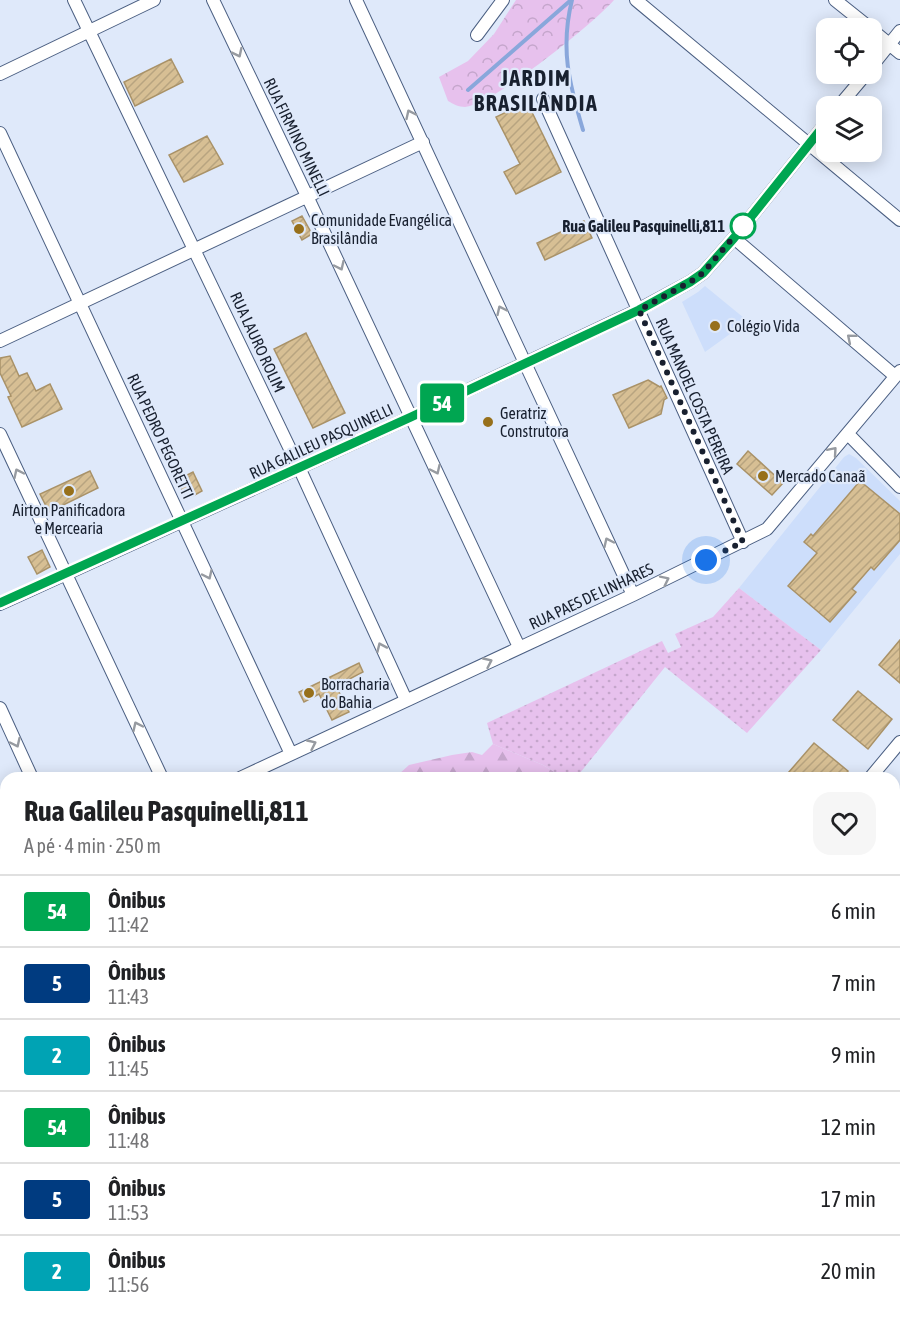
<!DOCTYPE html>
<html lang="pt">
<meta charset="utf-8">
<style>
body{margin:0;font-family:"Asap Condensed",sans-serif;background:#f6f6f6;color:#202124;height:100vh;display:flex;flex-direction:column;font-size:22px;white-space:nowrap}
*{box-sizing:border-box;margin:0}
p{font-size:20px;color:#757577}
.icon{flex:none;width:33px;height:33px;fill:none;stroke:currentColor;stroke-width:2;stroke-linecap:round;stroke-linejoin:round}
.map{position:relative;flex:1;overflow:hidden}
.details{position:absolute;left:0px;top:772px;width:900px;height:548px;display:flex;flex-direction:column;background:#fff;border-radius:18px 18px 0 0;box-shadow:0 3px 15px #0003}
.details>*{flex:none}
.badge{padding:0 12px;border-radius:4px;font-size:21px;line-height:39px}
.controls{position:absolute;left:816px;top:18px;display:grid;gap:12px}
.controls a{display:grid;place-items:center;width:66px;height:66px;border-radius:12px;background:#fff;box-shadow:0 3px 15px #0003;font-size:30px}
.you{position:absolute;width:30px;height:30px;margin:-15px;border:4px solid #fff;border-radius:50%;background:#1a73e8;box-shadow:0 0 0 9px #1a73e833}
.map>.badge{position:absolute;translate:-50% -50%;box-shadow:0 0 0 3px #fff}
.round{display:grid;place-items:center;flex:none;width:63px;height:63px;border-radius:18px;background:#f6f6f6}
.head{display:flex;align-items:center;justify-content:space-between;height:102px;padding:0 24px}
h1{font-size:28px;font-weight:700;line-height:45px}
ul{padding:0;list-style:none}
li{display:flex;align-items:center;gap:18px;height:72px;padding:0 24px;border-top:2px solid #e0e0e0}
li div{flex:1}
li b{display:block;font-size:22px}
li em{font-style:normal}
li .badge{min-width:66px;font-weight:700;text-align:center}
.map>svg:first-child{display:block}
.built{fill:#cddefb}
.grass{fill:url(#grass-dots)}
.forest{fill:url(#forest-firs)}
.park{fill:url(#park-crowns)}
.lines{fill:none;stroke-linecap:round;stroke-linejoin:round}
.stream{stroke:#89a7db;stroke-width:4}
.building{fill:url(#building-hatch);stroke:#a99268;stroke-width:1.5}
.minor-casing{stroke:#4b5f82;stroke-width:14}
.minor{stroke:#fff;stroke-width:12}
.oneway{stroke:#979ba1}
.line-casing{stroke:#fff;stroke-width:14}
.line{stroke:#00a651;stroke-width:9}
.walk{stroke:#18202f;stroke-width:6;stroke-dasharray:0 10.8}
.stop-dot{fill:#fff;stroke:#00a651;stroke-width:3}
.poi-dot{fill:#97701b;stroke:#dfe9fa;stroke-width:2}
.labels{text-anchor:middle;stroke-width:4.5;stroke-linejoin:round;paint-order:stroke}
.street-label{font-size:16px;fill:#18202f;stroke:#dfe9fa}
.poi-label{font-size:16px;fill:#18202f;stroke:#dfe9fa;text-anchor:start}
.stop-label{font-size:16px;font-weight:bold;fill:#18202f;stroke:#dfe9fa;text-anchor:end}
.district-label{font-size:22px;font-weight:bold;letter-spacing:1.5px;fill:#18202f;stroke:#dfe9fa}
</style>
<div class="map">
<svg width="900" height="1319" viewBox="0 0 900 1319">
<defs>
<pattern id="grass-dots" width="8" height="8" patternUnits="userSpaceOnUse" patternTransform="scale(1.5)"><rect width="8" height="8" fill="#e7c1ed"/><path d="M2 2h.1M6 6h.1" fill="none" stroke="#c5a6cc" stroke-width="1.8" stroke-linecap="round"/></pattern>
<pattern id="forest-firs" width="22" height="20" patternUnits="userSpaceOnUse" patternTransform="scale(1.5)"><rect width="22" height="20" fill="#e7c1ed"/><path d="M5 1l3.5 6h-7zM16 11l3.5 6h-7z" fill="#c5a6cc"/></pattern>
<pattern id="park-crowns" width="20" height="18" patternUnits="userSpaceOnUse" patternTransform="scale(1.5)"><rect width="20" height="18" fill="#e7c1ed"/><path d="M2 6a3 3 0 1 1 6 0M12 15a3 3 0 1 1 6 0" fill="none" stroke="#c5a6cc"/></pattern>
<pattern id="building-hatch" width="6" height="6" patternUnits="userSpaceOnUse" patternTransform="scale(1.5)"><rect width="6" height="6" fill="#d7bf94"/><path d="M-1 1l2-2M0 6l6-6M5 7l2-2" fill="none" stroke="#b8a480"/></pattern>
</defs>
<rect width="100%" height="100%" fill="#dfe9fa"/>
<path class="built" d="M705,286L744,318L730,334L705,352L682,302L698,292Z
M849,454L856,458L900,501V554L821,650L739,588L844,457Z"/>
<path class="grass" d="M739,588L821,650L747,733L665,667L576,778H564L543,765L493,744L487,723L662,641L668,653L681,647L675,634L713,617Z
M900,866V998L894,993V873Z"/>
<path class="forest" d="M493,744L543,765L564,778H400L398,775L409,765L452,755L472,752L482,755Z
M894,1003L900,1006V1132L894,1133Z"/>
<path class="park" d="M516,0H614C593,24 494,104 465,107C459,107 453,104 448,101L439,77L468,61L494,34Z"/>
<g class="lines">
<path class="stream" d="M572,0C560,48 569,83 583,130
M468,90L571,0"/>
</g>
<path class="building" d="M171,59L183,82L135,106L124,82Z
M527,102L561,172L516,194L504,172L520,164L496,117Z
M207,136L223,164L184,182L169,155Z
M302,216L312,234L302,240L292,221Z
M584,221L592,238L545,260L537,243Z
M306,333L345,413L313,428L274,349Z
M10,356L19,376L27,373L36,391L50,384L62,409L22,427L8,397L11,396L0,373V358Z
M648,380L660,387L661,386L667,398L664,400L661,414L629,428L613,395Z
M748,451L783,483L772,495L737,464Z
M90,471L98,488L49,512L40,494Z
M193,472L202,491L193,496H185L177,480Z
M860,481L900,514V540L874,570L871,567L852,589L856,592L830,622L788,586L817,553L804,542L811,534L813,536Z
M42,550L50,567L37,574L28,557Z
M900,640V683L879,665Z
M359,663L363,672L336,686L349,712L332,720L319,694L304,702L299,692Z
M858,691L892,719L868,749L833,720Z
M814,743L848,771L842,778H797L789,772Z"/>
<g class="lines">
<g class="minor-casing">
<path id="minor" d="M74,0L302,474L406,700
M213,0L307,196L519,647
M356,0L633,595
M636,0L900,220
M835,0L870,28
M872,30L900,53
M477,35L503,0
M872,66L900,31
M0,74L154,0
M543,99L743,542
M839,106L866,74
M0,133L291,754
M734,238L895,376
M0,341L423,142
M0,434L162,778
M848,434L900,487
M0,604L411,417L638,310L690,282L703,273L734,238L826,123
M0,708L32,778
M240,778L633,595L767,529L900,371
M870,778L900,742
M0,893L6,890
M0,964L6,977
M0,1032L6,1030
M0,1222L6,1236
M894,1231L900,1228
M0,1254L6,1252
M45,1314L48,1319
M164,1314L166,1319
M413,1314L416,1319
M548,1314L553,1319
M711,1314L714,1319
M193,1319L204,1314
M489,1319L502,1314"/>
</g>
<use href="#minor" class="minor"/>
</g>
<defs><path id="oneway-chevron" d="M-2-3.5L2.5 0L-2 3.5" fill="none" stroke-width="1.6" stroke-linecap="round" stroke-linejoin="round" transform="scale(1.5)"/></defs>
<g class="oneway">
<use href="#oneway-chevron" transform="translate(238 53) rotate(64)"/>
<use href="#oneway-chevron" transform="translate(410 114) rotate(-115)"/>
<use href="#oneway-chevron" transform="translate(340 266) rotate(65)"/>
<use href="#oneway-chevron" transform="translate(501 310) rotate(-115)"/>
<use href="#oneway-chevron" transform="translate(851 338) rotate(-140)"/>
<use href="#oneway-chevron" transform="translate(833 451) rotate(-49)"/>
<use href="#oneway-chevron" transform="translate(436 470) rotate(65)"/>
<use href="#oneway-chevron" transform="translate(18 473) rotate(-115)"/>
<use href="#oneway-chevron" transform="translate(608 542) rotate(-115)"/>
<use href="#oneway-chevron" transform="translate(208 575) rotate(65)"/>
<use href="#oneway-chevron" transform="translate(665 580) rotate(-26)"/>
<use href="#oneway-chevron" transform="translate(381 647) rotate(-114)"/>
<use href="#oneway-chevron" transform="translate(488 662) rotate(-25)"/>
<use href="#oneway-chevron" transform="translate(137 726) rotate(-115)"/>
<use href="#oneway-chevron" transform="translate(16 743) rotate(65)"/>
<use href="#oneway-chevron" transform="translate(312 744) rotate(-25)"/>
</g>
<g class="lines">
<g class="line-casing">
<path id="line" d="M0,603L411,417L639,310L690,282L703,273L734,238L826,123"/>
</g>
<use href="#line" class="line"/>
<path class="walk" d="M706,560L743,542L639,310L690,282L703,273L743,226"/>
</g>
<circle class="stop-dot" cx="743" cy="226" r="12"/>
<g class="poi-dot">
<circle cx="299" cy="229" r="6"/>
<circle cx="715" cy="326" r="6"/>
<circle cx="488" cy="422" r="6"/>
<circle cx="763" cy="476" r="6"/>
<circle cx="69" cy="491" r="6"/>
<circle cx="309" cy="693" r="6"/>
</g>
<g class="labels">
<g class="street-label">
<text transform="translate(297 137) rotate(64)" y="6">RUA FIRMINO MINELLI</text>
<text transform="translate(258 342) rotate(65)" y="6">RUA LAURO ROLIM</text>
<text transform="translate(695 396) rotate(66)" y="6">RUA MANOEL COSTA PEREIRA</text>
<text transform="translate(161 436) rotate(65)" y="6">RUA PEDRO PEGORETTI</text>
<text transform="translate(321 441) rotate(-25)" y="6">RUA GALILEU PASQUINELLI</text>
<text transform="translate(591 596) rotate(-25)" y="6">RUA PAES DE LINHARES</text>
</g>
<g class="poi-label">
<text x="311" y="226">Comunidade Evangélica<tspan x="311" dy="18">Brasilândia</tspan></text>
<text x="727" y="332">Colégio Vida</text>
<text x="500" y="419">Geratriz<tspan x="500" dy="18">Construtora</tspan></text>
<text x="775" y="482">Mercado Canaã</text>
<text x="69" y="516" text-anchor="middle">Airton Panificadora<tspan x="69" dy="18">e Mercearia</tspan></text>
<text x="321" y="690">Borracharia<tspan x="321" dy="18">do Bahia</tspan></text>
</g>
<g class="stop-label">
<text x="725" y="232">Rua Galileu Pasquinelli,811</text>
</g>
<g class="district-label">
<text x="536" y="86">JARDIM<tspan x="536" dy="25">BRASILÂNDIA</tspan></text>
</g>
</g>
</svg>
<div class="controls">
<a><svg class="icon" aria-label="locate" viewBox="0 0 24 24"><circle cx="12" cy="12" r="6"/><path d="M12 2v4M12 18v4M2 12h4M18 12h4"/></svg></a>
<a><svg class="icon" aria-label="layers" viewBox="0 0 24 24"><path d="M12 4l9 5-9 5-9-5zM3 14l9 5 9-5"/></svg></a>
</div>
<div class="you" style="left:706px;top:560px"></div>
<b class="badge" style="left:442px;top:403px;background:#00a651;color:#fff">54</b>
<section class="details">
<div class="head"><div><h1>Rua Galileu Pasquinelli,811</h1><p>A pé · 4 min · 250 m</p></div><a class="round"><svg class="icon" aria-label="heart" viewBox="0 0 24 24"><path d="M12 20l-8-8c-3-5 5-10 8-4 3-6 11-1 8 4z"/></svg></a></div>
<ul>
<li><span class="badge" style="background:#00a651;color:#fff">54</span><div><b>Ônibus</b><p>11:42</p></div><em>6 min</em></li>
<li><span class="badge" style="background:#003b80;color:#fff">5</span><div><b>Ônibus</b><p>11:43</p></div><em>7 min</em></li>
<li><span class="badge" style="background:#00a3b4;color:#fff">2</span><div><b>Ônibus</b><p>11:45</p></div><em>9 min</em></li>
<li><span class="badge" style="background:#00a651;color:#fff">54</span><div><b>Ônibus</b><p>11:48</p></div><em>12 min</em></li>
<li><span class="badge" style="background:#003b80;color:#fff">5</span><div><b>Ônibus</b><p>11:53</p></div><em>17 min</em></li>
<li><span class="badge" style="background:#00a3b4;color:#fff">2</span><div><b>Ônibus</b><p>11:56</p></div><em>20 min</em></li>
</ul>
</section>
</div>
